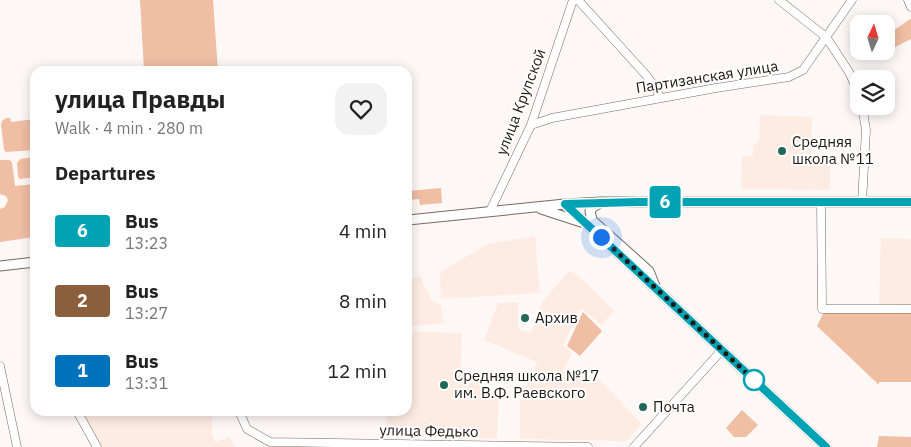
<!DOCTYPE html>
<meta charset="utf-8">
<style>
body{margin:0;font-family:"IBM Plex Sans",sans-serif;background:#f2f2f2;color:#222;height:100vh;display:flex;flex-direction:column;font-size:19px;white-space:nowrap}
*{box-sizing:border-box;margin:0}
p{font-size:16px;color:#767676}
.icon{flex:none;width:28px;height:28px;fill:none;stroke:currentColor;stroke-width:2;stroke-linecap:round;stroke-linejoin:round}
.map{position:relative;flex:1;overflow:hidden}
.panel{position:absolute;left:30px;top:66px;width:382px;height:350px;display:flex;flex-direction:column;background:#fff;border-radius:15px;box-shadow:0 2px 12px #0003}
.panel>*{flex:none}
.badge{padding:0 10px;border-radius:4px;font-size:18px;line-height:32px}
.needle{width:32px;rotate:4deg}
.fabs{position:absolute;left:850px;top:15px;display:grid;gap:10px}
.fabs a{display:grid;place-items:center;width:45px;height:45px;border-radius:10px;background:#fff;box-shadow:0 2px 12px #0003;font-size:25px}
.you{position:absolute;width:25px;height:25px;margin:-12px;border:4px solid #fff;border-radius:50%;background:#1a73e8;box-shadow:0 0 0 8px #1a73e833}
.map>.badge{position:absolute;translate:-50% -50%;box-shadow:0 0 0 2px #fff}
h2{padding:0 25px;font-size:19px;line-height:45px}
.round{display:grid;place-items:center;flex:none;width:52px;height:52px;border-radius:15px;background:#f2f2f2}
.head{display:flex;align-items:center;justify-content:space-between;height:85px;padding:0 25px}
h1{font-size:24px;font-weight:700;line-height:38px}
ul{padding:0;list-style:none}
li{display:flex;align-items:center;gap:15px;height:70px;padding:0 25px}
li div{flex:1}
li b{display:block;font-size:19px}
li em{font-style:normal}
li .badge{min-width:55px;font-weight:700;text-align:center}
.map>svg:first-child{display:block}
.built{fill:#feece2}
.green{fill:#efbea3}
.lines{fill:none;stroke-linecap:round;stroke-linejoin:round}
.minor-casing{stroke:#7c695e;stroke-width:9}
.major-casing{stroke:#7c695e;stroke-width:11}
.minor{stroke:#fff;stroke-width:8}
.major{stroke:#fff;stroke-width:9}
.line-casing{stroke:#fff;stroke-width:11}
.line{stroke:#00a3b4;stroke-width:8}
.walk{stroke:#201814;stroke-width:5;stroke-dasharray:0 9}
.poi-dot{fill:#236759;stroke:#fff;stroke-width:2}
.stop-dot{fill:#fff;stroke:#00a3b4;stroke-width:2.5}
.labels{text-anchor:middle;stroke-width:4;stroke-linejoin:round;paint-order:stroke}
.street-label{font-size:15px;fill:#201814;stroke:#fff}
.poi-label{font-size:15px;fill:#201814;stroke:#fff;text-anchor:start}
</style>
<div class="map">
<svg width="911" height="447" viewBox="0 0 911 447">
<rect width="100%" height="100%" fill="#fdf8f6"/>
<path class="built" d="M760,115L812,117L811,156L830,157V190L741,189L742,156H753V146L759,140Z
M535,236L540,293L441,299L440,272L488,244Z
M881,238L911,239V305L879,304Z
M570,270L588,285L614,311L601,325L581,308L563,346L572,352L563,372L564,374L593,377L601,381L642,424L627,441L520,439V401L537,362L484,340L498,303L518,302V329L531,333L543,301Z
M420,276L432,301L441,305L444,323L413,326L408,319V281Z
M414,332L462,333L461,374L499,397L497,439L386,434L387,411H408V337Z
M80,411H212V435L215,442L230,437L235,447H99Z"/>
<path class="green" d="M140,0H213L218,71H144Z
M910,19H911V39L893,48L886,50V31L896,29Z
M6,118H10L11,122L35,119V150L6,152L4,150L1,124L2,121Z
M35,157V177L20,179L18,177L17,163L20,159Z
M0,160H9L12,162L15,186L35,184V237L0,242V209L5,207L8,200L6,196L0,194Z
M441,188L442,203L420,205L419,199L408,200V191Z
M583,312L602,331L580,356L567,346Z
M824,312H911V382H879V385L817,326Z
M742,410L758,425L746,437H734L726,428Z
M879,436L911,437V447H877Z"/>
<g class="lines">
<g class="minor-casing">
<path id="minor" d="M578,0L646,75L656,88L660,98
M779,0L826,37L849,72L859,95
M908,0L911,7
M531,125L552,118L716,88L789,77L803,70L852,0
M821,202L822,309H911
M862,202L866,130L862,106
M490,211L531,125L573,0
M0,366L17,447
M77,411L97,447
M239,411L247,429L270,442L588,447
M634,447L722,350"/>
</g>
<g class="major-casing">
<path id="major" d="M600,203L593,207L590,211L592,220L649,271L655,286
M565,204L826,447
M541,209L581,222
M408,220L565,204L601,202H911
M0,266L35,262"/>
</g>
<use href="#minor" class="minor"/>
<use href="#major" class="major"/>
</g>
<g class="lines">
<g class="line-casing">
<path id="line" d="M826,447L565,204L638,202H911"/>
</g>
<use href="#line" class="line"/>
<path class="walk" d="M601,237L754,380"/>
</g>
<g class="poi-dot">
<circle cx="782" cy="151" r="5"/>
<circle cx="525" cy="318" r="5"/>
<circle cx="444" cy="385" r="5"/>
<circle cx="643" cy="407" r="5"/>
</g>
<circle class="stop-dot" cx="754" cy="380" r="10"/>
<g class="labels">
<g class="street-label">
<text transform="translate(707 77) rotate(-9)" y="5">Партизанская улица</text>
<text transform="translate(521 102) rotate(-69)" y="5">улица Крупской</text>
<text transform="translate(429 431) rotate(1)" y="5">улица Федько</text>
</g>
<g class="poi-label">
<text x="792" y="147">Средняя<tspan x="792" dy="17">школа №11</tspan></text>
<text x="535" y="323">Архив</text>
<text x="454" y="381">Средняя школа №17<tspan x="454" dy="17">им. В.Ф. Раевского</tspan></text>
<text x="653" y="412">Почта</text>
</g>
</g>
</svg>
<div class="fabs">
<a><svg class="needle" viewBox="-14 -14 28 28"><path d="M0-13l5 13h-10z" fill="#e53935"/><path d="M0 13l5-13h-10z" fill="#767676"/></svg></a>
<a><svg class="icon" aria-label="layers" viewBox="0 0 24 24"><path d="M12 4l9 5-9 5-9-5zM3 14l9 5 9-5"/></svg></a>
</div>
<div class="you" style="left:601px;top:237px"></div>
<b class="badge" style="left:665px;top:202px;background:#00a3b4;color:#fff">6</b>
<section class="panel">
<div class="head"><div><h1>улица Правды</h1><p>Walk · 4 min · 280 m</p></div><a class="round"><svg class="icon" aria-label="heart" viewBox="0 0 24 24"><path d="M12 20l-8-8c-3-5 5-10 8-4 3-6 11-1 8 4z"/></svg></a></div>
<h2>Departures</h2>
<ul>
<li><span class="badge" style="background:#00a3b4;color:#fff">6</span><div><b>Bus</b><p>13:23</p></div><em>4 min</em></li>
<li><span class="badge" style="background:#8b5e3c;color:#fff">2</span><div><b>Bus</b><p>13:27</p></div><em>8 min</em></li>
<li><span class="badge" style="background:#0072bc;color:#fff">1</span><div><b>Bus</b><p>13:31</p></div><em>12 min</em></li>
</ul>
</section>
</div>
